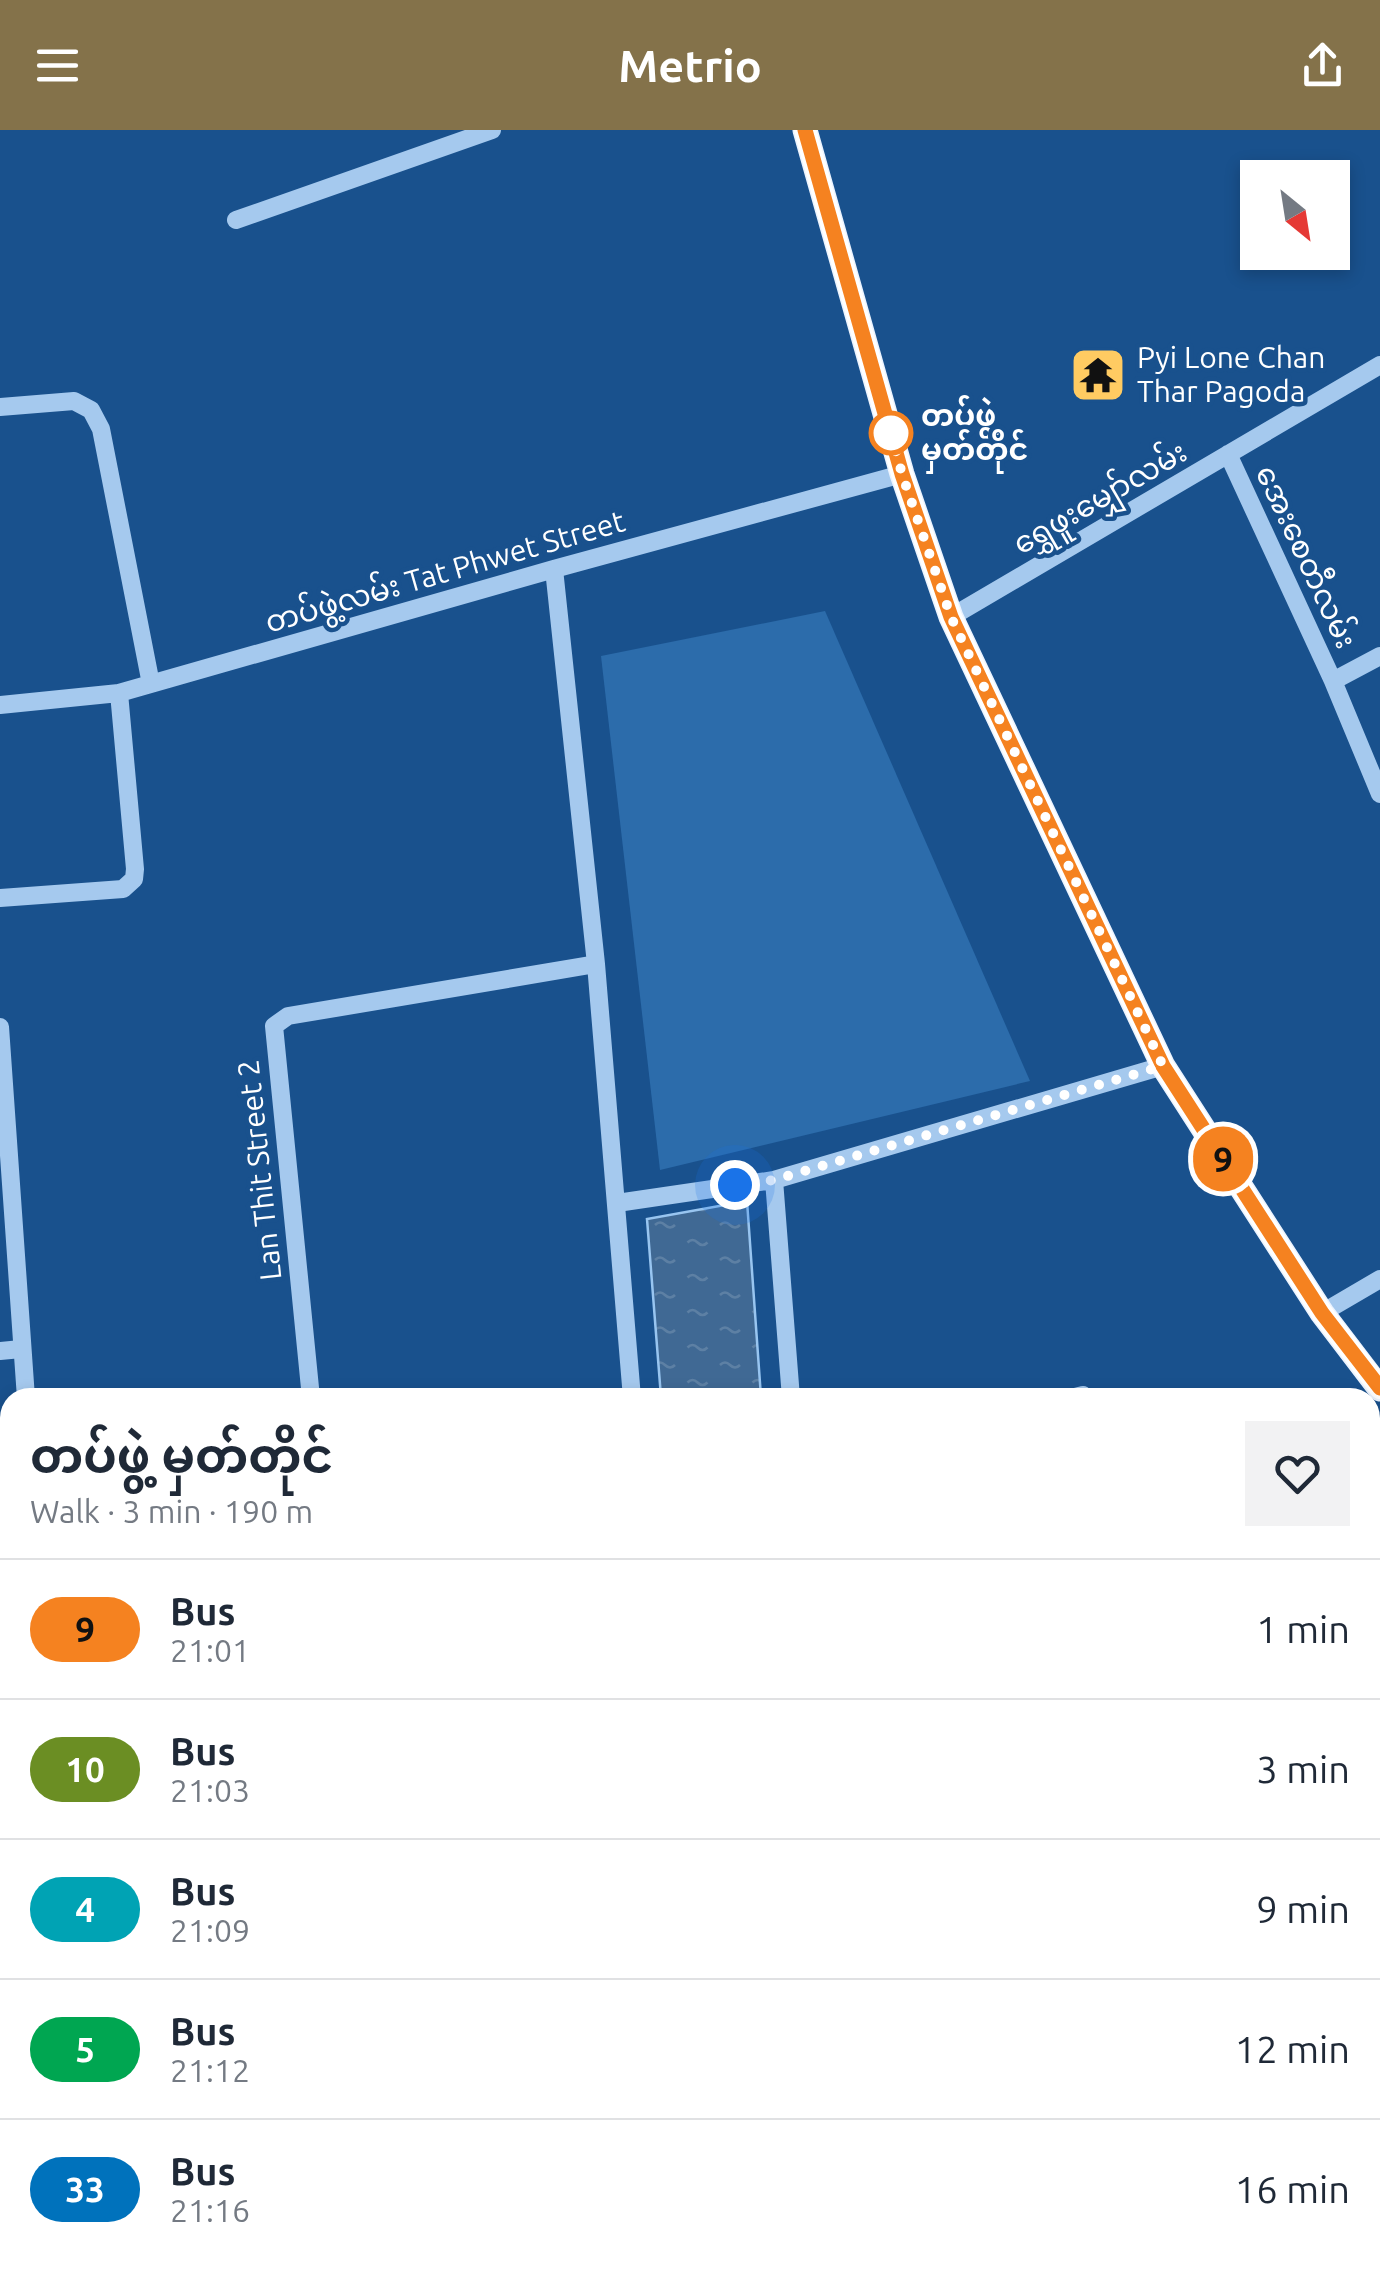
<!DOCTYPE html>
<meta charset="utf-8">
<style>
body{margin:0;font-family:Ubuntu,"Noto Sans Myanmar",sans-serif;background:#f2f2f3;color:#1f2937;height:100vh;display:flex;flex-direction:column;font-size:38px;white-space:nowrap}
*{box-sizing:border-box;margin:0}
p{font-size:32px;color:#747a83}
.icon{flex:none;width:55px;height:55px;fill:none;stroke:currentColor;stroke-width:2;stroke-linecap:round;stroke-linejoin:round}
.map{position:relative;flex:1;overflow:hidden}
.sheet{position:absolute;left:0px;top:1258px;width:1380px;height:892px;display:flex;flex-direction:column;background:#fff;border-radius:30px 30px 0 0;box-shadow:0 5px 15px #0003}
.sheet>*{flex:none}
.badge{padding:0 20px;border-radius:32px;font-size:35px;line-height:65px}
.needle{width:65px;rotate:150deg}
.fabs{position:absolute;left:1240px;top:30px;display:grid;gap:20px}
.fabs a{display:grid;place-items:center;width:110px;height:110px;border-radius:0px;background:#fff;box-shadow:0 5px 15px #0003;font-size:50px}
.you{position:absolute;width:50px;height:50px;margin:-25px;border:8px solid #fff;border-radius:50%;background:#1a73e8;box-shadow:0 0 0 15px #1a73e833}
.map>.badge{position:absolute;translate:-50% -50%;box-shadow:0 0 0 5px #fff}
.round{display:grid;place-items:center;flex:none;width:105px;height:105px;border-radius:0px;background:#f2f2f3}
.summary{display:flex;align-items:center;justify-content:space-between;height:170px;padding:0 30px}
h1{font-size:48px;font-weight:700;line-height:75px}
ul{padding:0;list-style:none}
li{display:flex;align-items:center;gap:30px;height:140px;padding:0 30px;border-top:2px solid #e0e1e3}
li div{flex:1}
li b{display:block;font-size:38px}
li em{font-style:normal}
li .badge{min-width:110px;font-weight:700;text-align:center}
header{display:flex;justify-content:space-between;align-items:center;height:130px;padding:0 30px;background:#84724a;color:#fff;font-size:45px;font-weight:700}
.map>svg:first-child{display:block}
.green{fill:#2c6cab}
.water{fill:url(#water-ripples);stroke:#98c5f0;stroke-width:2.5}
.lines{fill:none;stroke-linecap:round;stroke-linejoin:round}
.minor{stroke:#a5c9ee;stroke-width:18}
.major{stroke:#ecf4ff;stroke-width:25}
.line-casing{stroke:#fff;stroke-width:22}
.line{stroke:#f58220;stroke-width:15}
.walk{stroke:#fff;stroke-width:10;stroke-dasharray:0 18}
.stop-dot{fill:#fff;stroke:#f58220;stroke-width:5}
.labels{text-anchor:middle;stroke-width:9;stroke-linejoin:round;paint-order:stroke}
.poi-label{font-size:30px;fill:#fff;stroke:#19518d;text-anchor:start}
.stop-label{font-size:30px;font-weight:bold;fill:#fff;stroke:#19518d;text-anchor:start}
.street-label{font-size:30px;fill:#fff;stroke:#19518d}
</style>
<header><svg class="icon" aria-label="menu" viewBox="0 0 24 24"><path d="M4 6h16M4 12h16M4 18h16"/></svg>Metrio<svg class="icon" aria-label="share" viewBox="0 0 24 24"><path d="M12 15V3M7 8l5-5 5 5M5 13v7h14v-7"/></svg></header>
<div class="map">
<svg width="1380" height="2148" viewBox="0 0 1380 2148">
<defs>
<pattern id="water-ripples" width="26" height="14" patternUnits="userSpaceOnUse" patternTransform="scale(2.5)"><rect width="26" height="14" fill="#406994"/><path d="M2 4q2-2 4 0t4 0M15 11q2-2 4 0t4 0" fill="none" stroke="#5d80a4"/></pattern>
</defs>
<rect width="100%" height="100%" fill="#19518d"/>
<path class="green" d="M825,481L1030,951L660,1040L601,526Z"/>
<path class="water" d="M747,1071L761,1267H661L647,1089Z
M733,2140H820V2148H734Z"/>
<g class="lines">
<path class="minor" d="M236,90L492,0
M0,277L74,271L91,280L101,299L151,554
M1228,324L1333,551L1380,664
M554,439L596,834L632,1268
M951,487L1380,235
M1333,551L1380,526
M0,575L119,563L554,439L902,344
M0,768L123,759L134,749L135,739L119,563
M0,897L26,1268
M774,1050L791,1268
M617,1073L774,1050L1163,936
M1322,1183L1380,1149
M0,1221L21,1219
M311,1268L274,896L288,886L596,834
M1071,1268L1083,1265
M0,1512H10
M88,2140L89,2148
M396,2140L397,2148
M698,2140L699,2148
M851,2140L852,2148
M614,2148L671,2140
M1357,2148L1380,2145"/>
<path class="major" d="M805,0L902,344L951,487L1163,936L1322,1183L1380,1259"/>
</g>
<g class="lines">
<g class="line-casing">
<path id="line" d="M805,0L902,344L951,487L1163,936L1322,1183L1380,1258"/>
</g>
<use href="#line" class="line"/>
<path class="walk" d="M735,1055L774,1050L1163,936L951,487L902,344L891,303"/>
</g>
<defs>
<g id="temple-square" transform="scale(2.875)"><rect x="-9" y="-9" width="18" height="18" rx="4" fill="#ffcb62" stroke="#19518d"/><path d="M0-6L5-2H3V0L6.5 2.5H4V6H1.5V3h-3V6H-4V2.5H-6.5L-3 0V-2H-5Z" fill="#111"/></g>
</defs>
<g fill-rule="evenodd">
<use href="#temple-square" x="1098" y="245"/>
</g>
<circle class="stop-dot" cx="891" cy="303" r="20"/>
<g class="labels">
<g class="poi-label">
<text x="1137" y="238">Pyi Lone Chan<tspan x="1137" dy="34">Thar Pagoda</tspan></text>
</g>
<g class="stop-label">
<text x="921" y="296">တပ်ဖွဲ့<tspan x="921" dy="34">မှတ်တိုင်</tspan></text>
</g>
<g class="street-label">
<text transform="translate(1100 368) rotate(-30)" y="10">ရွှေဖူးမျှော်လမ်း</text>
<text transform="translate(1306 427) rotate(65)" y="10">အေးစေတီလမ်း</text>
<text transform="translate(445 442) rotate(-16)" y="10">တပ်ဖွဲ့လမ်း Tat Phwet Street</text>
<text transform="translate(260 1040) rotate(-96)" y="10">Lan Thit Street 2</text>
</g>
</g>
</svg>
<div class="fabs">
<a><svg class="needle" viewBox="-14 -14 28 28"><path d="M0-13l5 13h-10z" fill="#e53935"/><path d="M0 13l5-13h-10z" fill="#747a83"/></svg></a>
</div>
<div class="you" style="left:735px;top:1055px"></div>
<b class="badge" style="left:1223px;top:1029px;background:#f58220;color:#111">9</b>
<section class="sheet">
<div class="summary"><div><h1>တပ်ဖွဲ့ မှတ်တိုင်</h1><p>Walk · 3 min · 190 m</p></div><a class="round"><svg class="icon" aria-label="heart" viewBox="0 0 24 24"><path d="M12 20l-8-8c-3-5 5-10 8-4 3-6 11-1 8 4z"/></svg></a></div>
<ul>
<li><span class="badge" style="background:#f58220;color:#111">9</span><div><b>Bus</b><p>21:01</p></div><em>1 min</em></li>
<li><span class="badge" style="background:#6b8e23;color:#fff">10</span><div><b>Bus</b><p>21:03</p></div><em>3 min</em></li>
<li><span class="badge" style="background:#00a3b4;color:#fff">4</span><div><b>Bus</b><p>21:09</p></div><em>9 min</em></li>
<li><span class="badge" style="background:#00a651;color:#fff">5</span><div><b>Bus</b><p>21:12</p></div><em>12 min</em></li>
<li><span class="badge" style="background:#0072bc;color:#fff">33</span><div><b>Bus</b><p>21:16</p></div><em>16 min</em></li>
</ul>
</section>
</div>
